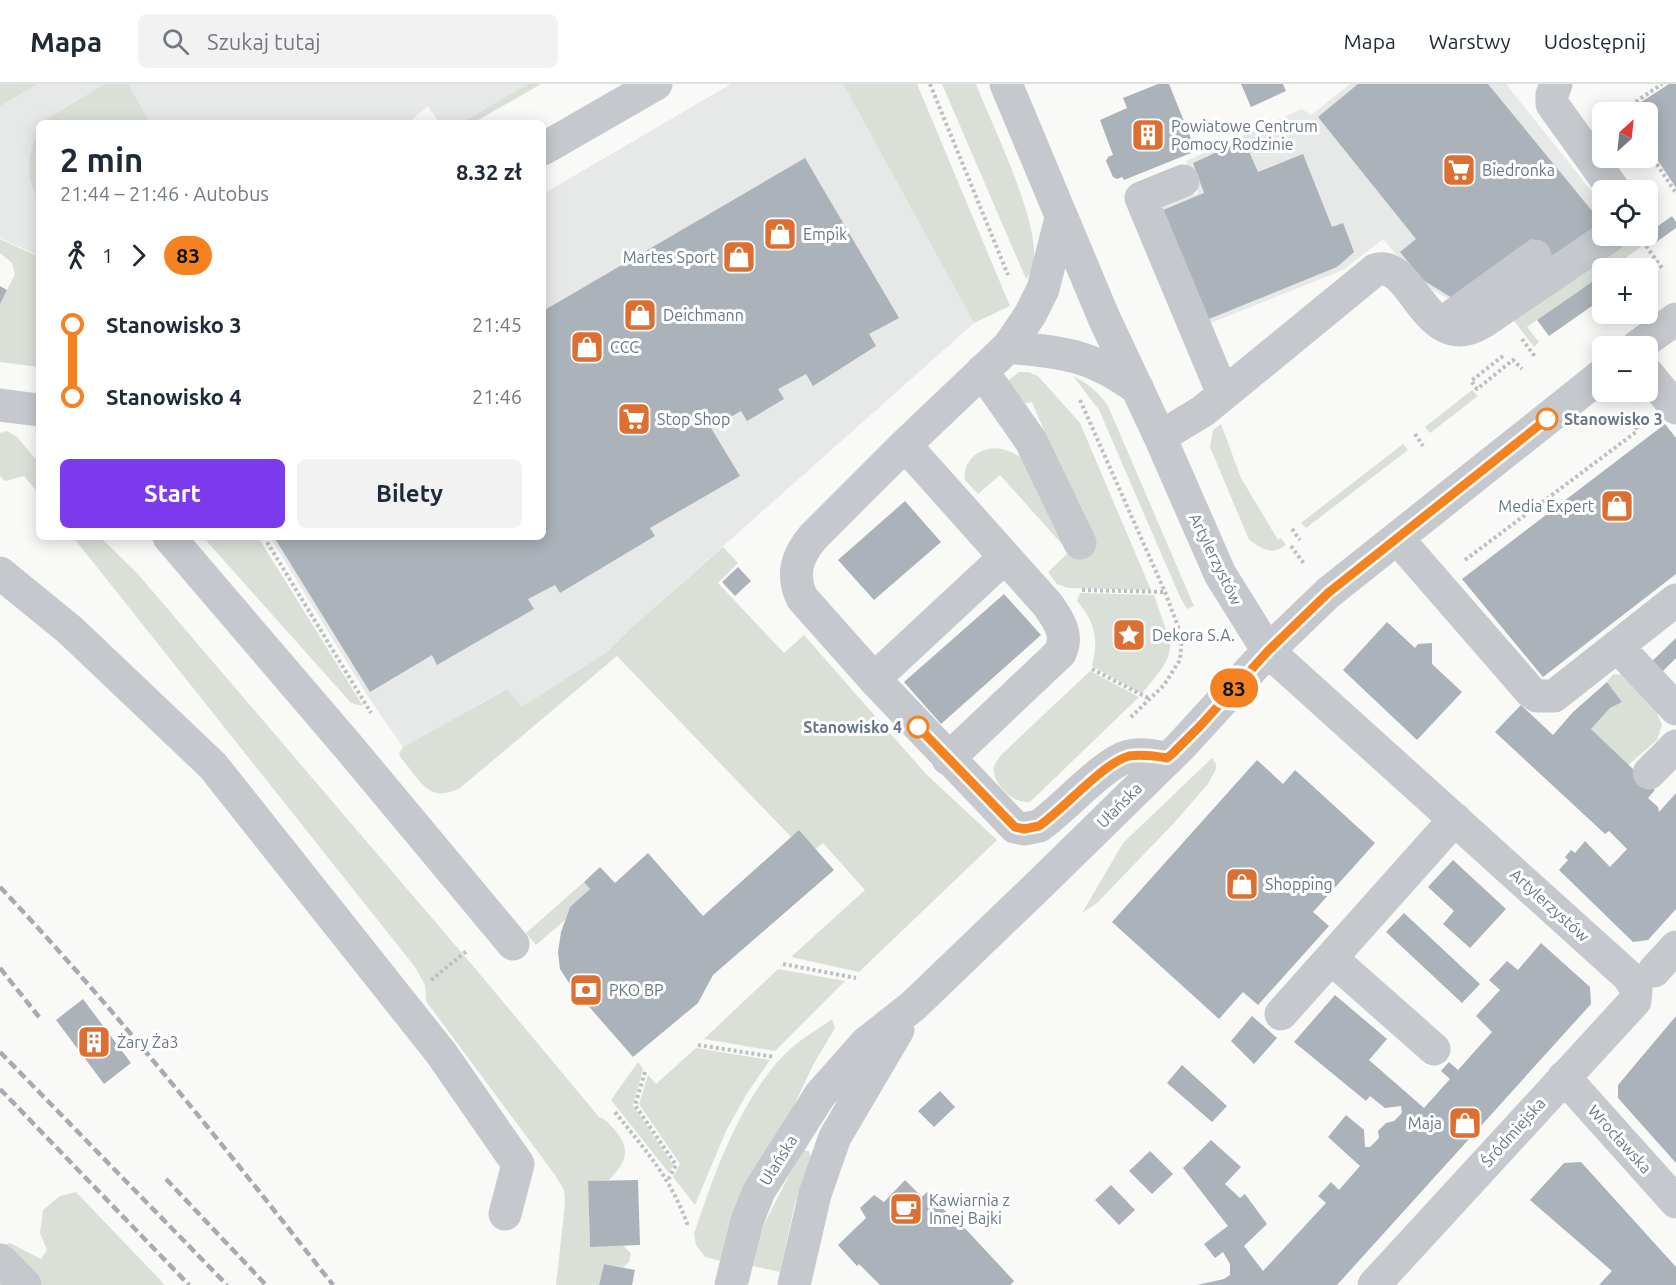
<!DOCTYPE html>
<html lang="pl">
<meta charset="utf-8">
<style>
body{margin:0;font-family:Ubuntu,sans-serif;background:#f2f2f3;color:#1f2937;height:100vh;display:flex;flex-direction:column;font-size:22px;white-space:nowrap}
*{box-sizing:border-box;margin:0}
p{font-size:20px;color:#747a83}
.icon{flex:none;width:33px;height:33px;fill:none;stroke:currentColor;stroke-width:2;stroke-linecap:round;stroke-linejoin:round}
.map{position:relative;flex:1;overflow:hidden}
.panel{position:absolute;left:36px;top:36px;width:510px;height:420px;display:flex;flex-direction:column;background:#fff;border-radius:9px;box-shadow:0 3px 15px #0003}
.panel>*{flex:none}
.badge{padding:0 12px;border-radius:20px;font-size:21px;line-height:39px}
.needle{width:39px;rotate:27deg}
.tools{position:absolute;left:1592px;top:18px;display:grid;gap:12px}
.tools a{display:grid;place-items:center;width:66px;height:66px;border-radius:9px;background:#fff;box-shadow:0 3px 15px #0003;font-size:30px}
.map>.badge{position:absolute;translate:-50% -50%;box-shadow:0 0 0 3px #fff}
.legs{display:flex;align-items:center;gap:9px;height:66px;padding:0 24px;font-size:20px}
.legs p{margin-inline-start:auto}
.summary{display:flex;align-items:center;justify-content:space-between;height:102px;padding:0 24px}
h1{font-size:33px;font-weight:700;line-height:45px}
.primary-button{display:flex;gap:12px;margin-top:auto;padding:12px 24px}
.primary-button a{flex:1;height:69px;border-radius:9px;background:#7c3aed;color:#fff;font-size:24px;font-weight:700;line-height:69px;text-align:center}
.primary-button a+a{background:#f2f2f3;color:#1f2937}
ul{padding:0 24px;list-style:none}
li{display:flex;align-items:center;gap:21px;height:72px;font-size:22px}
li i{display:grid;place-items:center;width:9px;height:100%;margin:0 8px;background:currentColor}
li i::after{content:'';width:15px;height:15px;margin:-8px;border:4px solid;border-radius:50%;background:#fff}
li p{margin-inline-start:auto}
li:first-child i{background:linear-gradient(#0000 50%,currentColor 0)}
li:last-child i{background:linear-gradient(currentColor 50%,#0000 0)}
header{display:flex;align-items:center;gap:36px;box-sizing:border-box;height:84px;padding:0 30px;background:#fff;border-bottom:2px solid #e0e1e3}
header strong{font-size:28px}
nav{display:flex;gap:33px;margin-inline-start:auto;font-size:21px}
.search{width:420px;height:54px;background:#f2f2f3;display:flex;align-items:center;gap:15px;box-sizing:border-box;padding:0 21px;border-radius:9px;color:#747a83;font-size:22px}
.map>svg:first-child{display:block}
.built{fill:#e7e8e8}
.green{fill:#dae0d8}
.building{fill:#acb2b9}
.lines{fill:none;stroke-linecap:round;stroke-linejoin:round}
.path{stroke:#bdbfc2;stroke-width:4;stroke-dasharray:3 3;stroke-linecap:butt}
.minor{stroke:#c5c8cc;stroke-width:33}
.rail{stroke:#a6abb1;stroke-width:4.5;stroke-dasharray:9 4.5;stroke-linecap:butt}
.line-1-casing{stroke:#fff;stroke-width:14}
.line-1{stroke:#f58220;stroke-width:9}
.stop-1-dot{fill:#fff;stroke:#f58220;stroke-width:3}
.labels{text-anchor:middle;stroke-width:6;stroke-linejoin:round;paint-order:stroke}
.poi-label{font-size:16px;fill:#697687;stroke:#fff;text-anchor:start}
.stop-label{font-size:16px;font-weight:bold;fill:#697687;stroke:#fff;text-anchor:start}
.street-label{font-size:16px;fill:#697687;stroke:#fff}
</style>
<header>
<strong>Mapa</strong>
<div class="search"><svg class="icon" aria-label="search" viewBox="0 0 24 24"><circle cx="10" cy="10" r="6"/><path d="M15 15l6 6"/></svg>Szukaj tutaj</div>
<nav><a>Mapa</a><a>Warstwy</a><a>Udostępnij</a></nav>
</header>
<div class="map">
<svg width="1676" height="1201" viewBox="0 0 1676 1201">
<rect width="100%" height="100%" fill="#f9f9f7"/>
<path class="built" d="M0,0H528L461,39H439L428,22L408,39H39V172L0,154Z
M731,0H843L974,239L630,545L607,568L522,624L506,605L403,663L369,614L270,453H543V110Z
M1350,0H1506L1602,120V146L1450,216L1421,199L1383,155L1343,186L1201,243L1154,126L1198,109L1186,77L1302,25L1311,31Z"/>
<path class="green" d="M0,0H37L0,22Z
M105,0H128L150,39H44L47,35Z
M528,0H541L473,39H461Z
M843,0H917L1010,222L974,239Z
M942,0H976C992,41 1043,143 1033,183C1032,187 1028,192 1026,195Z
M39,47V115C24,96 28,68 39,47Z
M1632,152L1641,163L1611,184H1602V191L1527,243L1539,258L1534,263L1511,233Z
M0,155L39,173V283L0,278V220L15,190L12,179L0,169Z
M1019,288H1028L1038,292L1080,339L1151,506L1068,504L1057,500L1048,488L1069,468L1000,391L978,410L965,396C962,375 982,361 1002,365C1010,367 1017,371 1024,375L1092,459L1032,318L1018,321L1007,301L1010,295Z
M1073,292C1089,300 1098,308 1108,322L1194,522L1187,525L1180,513L1099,326Z
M1472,306L1478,312L1430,349L1425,343Z
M1221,340L1241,394L1278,456L1281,454L1286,461C1272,472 1262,465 1249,456L1210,363L1213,346Z
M7,347L17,353L39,379V410L24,392L5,397L0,392V349Z
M1403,360L1408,366L1306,444L1301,439Z
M73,453H100L137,489L479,889L599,1033C606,1035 609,1040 614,1045C632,1065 626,1079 609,1096L588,1098L590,1163L623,1161L631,1170L629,1178L623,1183L604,1180L599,1201H556L565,1120L564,1106L555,1091L426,917L425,901L415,883Z
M203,453H258L363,622L351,619Z
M723,463L738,479L718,499L784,569L804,551L926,690L997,756L859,888L791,873L865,806L823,759L815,765L791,753L617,572L460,704C428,720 421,697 401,674L399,670L403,663L507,605L522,623L607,568L630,545Z
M1080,509L1154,511L1170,557C1173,577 1153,595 1142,610L1092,582C1099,555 1095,538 1077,517Z
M1090,587L1139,613L1030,718C1015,720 997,704 994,689C992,682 997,677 1001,671Z
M1613,590L1624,591L1653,619L1662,641L1657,656L1628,681L1591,645L1610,624L1622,618L1607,598Z
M1212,674L1216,680V685L1208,700L1174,739L1097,819L1082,829L1123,759Z
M584,798L590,805L570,823L565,836L536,861L526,849Z
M778,885L845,897L775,967L704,955Z
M832,935L835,944L813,981L721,1177L705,1173L696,1161L694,1150C714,1090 739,1018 784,971C797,957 816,947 832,935Z
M696,964L770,976L746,1011L726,1047L695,1121L673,1093L680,1080L639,1020L648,991L656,1000Z
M638,978L643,985L633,1021L673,1081L669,1089L611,1016Z
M802,1066L809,1067L811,1075L795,1119L780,1188L749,1181L758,1152Z
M76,1108L165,1201H0V1161L10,1159L41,1175L47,1166L40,1149L43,1126L60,1112Z"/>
<path class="building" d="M1158,0H1169L1196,67L1124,96L1122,93L1117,95L1113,93L1106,77L1108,73L1113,71L1100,36L1127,24L1123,14Z
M1241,0H1283L1286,7L1251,23Z
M1358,0H1488L1602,139L1547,177L1532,155L1452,214L1423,196L1400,168L1416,155L1318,33Z
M1669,0H1676V104L1647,60V28H1626Z
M1244,56L1258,88L1303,70L1332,143L1343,139L1354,168L1337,183L1204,237L1161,127L1204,109L1193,79Z
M805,74L899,234L869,250L876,262L813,302L806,290L778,305L784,315L747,337L741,327L711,344L740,392L650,444L655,452L560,509L555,501L528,515L534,525L437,581L432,571L370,608L274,453H543V227Z
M1672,132L1676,138V144L1655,159L1647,150Z
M1626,173L1634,184H1611Z
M1602,191V215L1549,252L1537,236Z
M0,202L7,206L0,220Z
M1665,340L1676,354V490L1543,593L1462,495Z
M905,417L941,458L874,516L838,476Z
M738,483L751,497L735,512L722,498Z
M1004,510L1041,551L941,640L904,598Z
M1387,538L1415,564L1418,560L1432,559V580L1462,608L1417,656L1343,586Z
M1676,554V574L1657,593L1646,583Z
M1607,598L1622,618L1610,624L1591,645L1655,706L1648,714L1658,723L1659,728L1676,709V825L1648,856L1633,858L1559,786L1568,776L1565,773L1571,766L1575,769L1585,757L1610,783L1627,765L1609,747L1605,750L1495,648L1521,621L1553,651L1573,628Z
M1257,676L1283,700L1295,686L1375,759L1313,828L1329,842L1258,921L1243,908L1219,935L1112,838Z
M799,746L834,786L713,891L698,919L633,973L571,902L560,885L558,868L561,848L570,823L590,805L584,798L600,783L615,799L648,769L703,832Z
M1453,776L1506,825L1470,864L1443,840L1454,827L1428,803Z
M1404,829L1480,900L1462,919L1386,848Z
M1541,859L1590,903L1591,920L1337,1201H1197L1224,1195L1230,1191V1180L1223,1168L1215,1174L1204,1160L1228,1142L1183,1084L1211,1056L1241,1083L1225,1100L1240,1114L1245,1110L1267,1140L1244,1162L1263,1187L1326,1119L1318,1112L1331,1098L1339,1106L1360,1082L1328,1053L1346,1031L1364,1046L1365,1063H1370L1379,1054L1378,1047L1386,1039L1394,1037L1402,1029L1401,1022L1385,1024L1370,1012L1366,1017L1294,958L1335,911L1387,955L1369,976L1424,1024L1450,995L1441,987L1449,978L1458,986L1492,948L1476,932L1500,906L1489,896L1507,877L1518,886Z
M83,915L131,979L104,1000L56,936Z
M1252,932L1277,954L1254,980L1231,957Z
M1676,932V1079L1618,1014V1001Z
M1182,981L1227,1022L1212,1038L1167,999Z
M940,1007L955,1023L934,1043L918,1027Z
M1150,1067L1173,1090L1152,1110L1129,1087Z
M1581,1078L1676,1183V1201H1599L1612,1187L1530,1116L1564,1079Z
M638,1096L640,1161L590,1163L588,1097Z
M905,1096L922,1113L927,1108L959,1141L961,1140L1014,1197L1010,1201H880L859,1180L857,1182L838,1161L866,1134L860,1124L874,1111L884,1118Z
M1111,1101L1135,1126L1119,1141L1095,1116Z
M604,1180L635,1186L632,1201H599Z"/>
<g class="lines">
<path class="path" d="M930,0L1008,191
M1623,28L1622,27L1662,0
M1647,65L1676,109
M1646,162L1662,184
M1522,255L1536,274
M1503,272L1471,297L1477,305L1513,276L1522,285
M1080,316L1165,508L1182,553L1180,576L1164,601L1130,634
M1415,350L1423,362
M1292,445L1300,456
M264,453L371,629
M1291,462L1305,481
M1465,476L1636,348L1637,335
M1082,506L1165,508
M1092,585L1150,615
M783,880L856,894
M431,896L468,866
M698,961L775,973
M645,988L635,1021L676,1081L668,1096
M615,1028C646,1067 671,1094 688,1142"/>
<path class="minor" d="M1006,0L1104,234L1160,353L1220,490L1268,567L1628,892L1636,904L1635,917L1374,1201
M1556,0L1552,11V20L1614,106
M543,65L656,0
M1183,97L1141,114L1223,310
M1061,134L1043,205L1030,231L1008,263L905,361L813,453C797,472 791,490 802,514L874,595L1015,743L1024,745L1039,742C1064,725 1103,679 1129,672C1142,669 1154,672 1167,674
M1441,240L1535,172
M1638,262L1676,235
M1008,263C1065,269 1090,270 1138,305
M982,287L1031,357L1080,459
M1647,289L1676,324
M0,321L39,326
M1160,353L1203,327L1375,186C1414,173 1425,274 1483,238L1610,152
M905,361L1048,521C1059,537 1069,551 1060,569L948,675
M169,453L347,661L513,860
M1397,454L1530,607L1537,612H1554L1676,516
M0,489L70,546L213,682L441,969L518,1080L505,1130
M1617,562L1676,625
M874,595L1005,473
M1649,689L1676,662
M1331,874L1434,965
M1654,887L1676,863
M1281,930L1455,735
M1564,993L1676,1118
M0,1176L25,1201
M731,1201L747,1137L759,1107L820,1011L866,959L913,922L1038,802L1180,663L1268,567L1328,509L1602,291
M794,1201L815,1110L835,1053L898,946"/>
<path class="rail" d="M0,803C119,929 226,1065 333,1201
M0,884L39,933
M0,968L227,1201
M0,1005L189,1201
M166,1095L266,1201"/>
</g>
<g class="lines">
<g class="line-1-casing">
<path id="line-1" d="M918,643L1015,743L1024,745L1039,742C1064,725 1103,679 1129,672C1142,670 1154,672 1167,674L1172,670L1200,642L1268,567L1328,509L1547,335"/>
</g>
<use href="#line-1" class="line-1"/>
</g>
<defs>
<g id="building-square" transform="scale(1.725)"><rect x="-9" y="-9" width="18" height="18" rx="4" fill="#de6f32" stroke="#fff"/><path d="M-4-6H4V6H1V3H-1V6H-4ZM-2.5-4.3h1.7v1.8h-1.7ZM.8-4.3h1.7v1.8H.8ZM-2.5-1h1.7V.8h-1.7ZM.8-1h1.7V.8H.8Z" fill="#fff"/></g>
<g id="supermarket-square" transform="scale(1.725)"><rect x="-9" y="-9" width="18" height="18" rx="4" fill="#de6f32" stroke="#fff"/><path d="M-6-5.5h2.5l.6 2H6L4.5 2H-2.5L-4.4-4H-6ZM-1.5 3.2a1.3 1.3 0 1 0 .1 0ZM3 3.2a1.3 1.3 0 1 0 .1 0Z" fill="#fff"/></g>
<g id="shop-square" transform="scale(1.725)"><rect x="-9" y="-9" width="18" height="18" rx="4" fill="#de6f32" stroke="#fff"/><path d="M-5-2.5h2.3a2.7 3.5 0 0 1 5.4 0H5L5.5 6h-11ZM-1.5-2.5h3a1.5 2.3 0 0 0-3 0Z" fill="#fff"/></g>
<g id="sight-square" transform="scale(1.725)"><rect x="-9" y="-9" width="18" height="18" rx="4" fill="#de6f32" stroke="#fff"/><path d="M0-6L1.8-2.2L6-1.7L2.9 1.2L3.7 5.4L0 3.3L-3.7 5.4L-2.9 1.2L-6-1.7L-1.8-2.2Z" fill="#fff"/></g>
<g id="bank-square" transform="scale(1.725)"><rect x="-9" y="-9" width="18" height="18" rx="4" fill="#de6f32" stroke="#fff"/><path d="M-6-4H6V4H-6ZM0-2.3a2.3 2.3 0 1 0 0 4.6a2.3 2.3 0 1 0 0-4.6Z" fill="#fff"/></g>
<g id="cafe-square" transform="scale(1.725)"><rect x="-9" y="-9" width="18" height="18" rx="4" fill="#de6f32" stroke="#fff"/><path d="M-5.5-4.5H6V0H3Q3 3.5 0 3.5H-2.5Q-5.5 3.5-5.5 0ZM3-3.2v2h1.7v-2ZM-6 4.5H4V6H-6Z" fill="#fff"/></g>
</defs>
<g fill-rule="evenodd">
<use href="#building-square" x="1148" y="51"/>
<use href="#supermarket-square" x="1459" y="86"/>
<use href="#shop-square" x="780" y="150"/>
<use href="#shop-square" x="739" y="173"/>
<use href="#shop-square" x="640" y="231"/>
<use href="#shop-square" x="587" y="263"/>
<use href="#supermarket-square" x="634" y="335"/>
<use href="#shop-square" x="1617" y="422"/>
<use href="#sight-square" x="1129" y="551"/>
<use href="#shop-square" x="1242" y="800"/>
<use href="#bank-square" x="586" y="906"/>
<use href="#building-square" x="94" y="958"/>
<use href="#shop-square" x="1465" y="1039"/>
<use href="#cafe-square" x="906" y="1125"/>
</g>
<g class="stop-1-dot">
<circle cx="1547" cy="335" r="10"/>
<circle cx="918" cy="643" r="10"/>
</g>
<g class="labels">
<g class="poi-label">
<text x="1171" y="48">Powiatowe Centrum<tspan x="1171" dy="18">Pomocy Rodzinie</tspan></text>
<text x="1482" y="92">Biedronka</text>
<text x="803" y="156">Empik</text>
<text x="716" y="179" text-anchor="end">Martes Sport</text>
<text x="663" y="237">Deichmann</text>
<text x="610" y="269">CCC</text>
<text x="657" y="341">Stop Shop</text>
<text x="1594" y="428" text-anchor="end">Media Expert</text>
<text x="1152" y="557">Dekora S.A.</text>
<text x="1265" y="806">Shopping</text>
<text x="609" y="912">PKO BP</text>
<text x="117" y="964">Żary Ża3</text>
<text x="1442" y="1045" text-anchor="end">Maja</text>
<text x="929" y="1122">Kawiarnia z<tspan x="929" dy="18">Innej Bajki</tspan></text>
</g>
<g class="stop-label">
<text x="1564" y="341">Stanowisko 3</text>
<text x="902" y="649" text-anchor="end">Stanowisko 4</text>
</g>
<g class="street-label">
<text transform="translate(1216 475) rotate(64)" y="6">Artylerzystów</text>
<text transform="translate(1119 721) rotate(-45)" y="6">Ułańska</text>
<text transform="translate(1550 821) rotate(42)" y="6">Artylerzystów</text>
<text transform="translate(1513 1048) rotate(-48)" y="6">Śródmiejska</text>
<text transform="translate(1620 1055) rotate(48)" y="6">Wrocławska</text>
<text transform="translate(778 1076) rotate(-58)" y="6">Ułańska</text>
</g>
</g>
</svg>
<div class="tools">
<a><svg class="needle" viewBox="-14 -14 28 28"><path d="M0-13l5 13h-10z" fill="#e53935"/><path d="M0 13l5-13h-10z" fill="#747a83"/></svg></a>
<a><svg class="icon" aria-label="locate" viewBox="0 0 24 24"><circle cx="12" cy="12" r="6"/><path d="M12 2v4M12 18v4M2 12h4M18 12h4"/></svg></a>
<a>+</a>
<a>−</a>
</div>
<b class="badge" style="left:1234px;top:604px;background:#f58220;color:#111">83</b>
<section class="panel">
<div class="summary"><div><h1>2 min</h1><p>21:44 – 21:46 · Autobus</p></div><b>8.32 zł</b></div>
<div class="legs"><svg class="icon" aria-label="walk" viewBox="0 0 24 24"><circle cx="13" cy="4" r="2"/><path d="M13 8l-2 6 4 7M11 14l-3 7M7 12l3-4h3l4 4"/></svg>1<svg class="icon" aria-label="forward" viewBox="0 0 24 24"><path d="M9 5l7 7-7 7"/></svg><b class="badge" style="background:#f58220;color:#111">83</b></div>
<ul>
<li><i style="color:#f58220"></i><b>Stanowisko 3</b><p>21:45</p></li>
<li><i style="color:#f58220"></i><b>Stanowisko 4</b><p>21:46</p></li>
</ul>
<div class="primary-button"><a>Start</a><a>Bilety</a></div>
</section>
</div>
